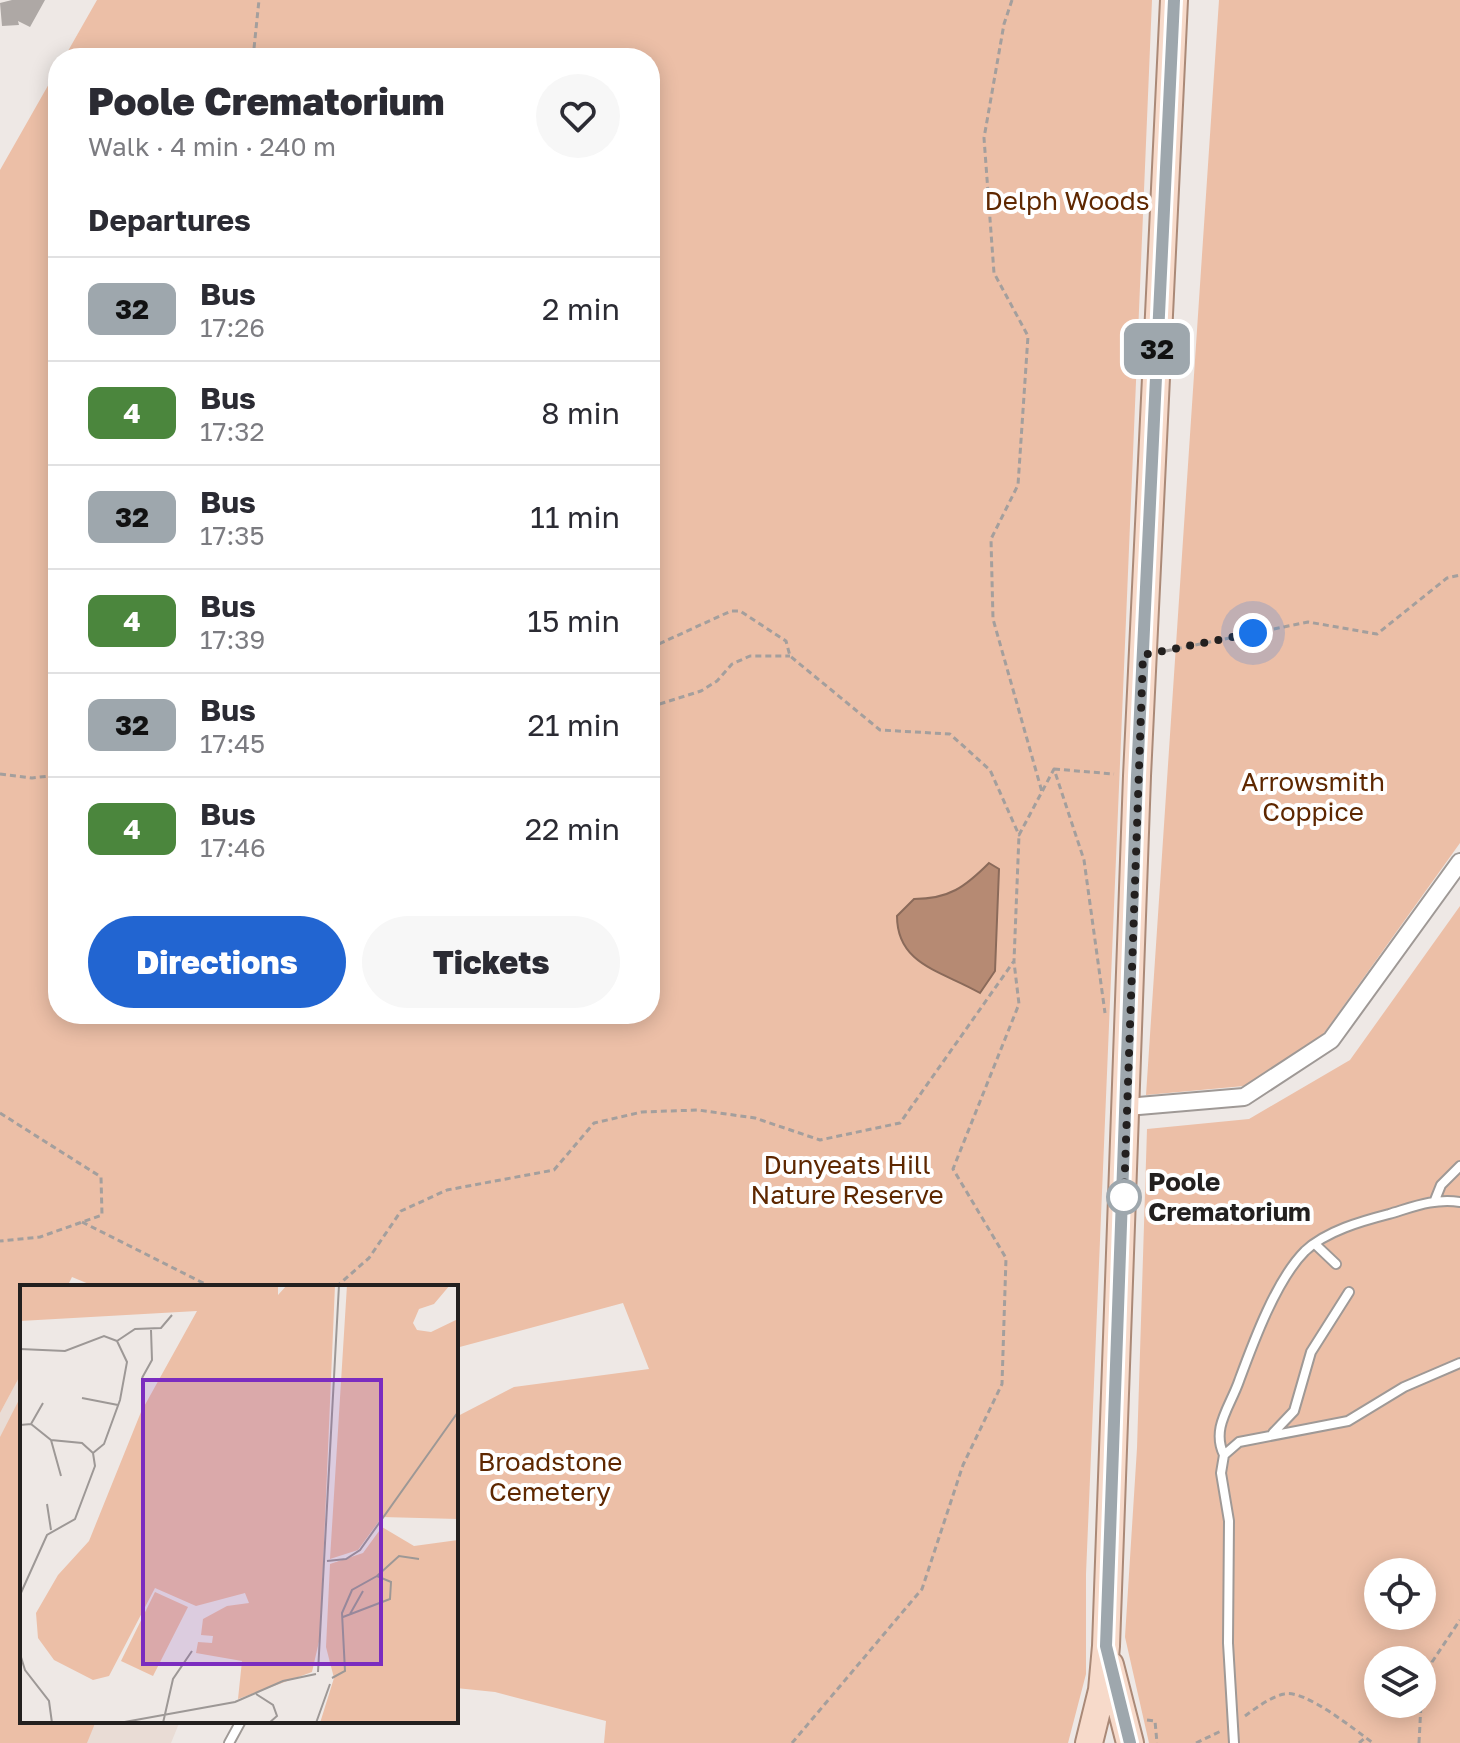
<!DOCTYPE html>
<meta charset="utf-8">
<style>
body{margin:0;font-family:"Golos Text",sans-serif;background:#f7f7f7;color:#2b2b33;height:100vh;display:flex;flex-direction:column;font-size:30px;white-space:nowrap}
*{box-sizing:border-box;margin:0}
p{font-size:26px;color:#7c7c81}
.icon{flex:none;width:44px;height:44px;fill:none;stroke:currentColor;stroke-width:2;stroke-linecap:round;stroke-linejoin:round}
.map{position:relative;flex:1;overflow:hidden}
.panel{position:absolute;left:48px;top:48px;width:612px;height:976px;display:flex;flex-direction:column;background:#fff;border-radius:32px;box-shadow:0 4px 20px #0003}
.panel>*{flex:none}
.badge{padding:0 16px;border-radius:12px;font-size:28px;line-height:52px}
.tools{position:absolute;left:1364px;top:1558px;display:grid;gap:16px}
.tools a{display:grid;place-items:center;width:72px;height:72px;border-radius:50%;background:#fff;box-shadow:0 4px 20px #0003;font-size:40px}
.you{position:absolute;width:40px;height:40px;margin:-20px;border:6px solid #fff;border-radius:50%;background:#1a73e8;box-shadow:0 0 0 12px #1a73e833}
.map>.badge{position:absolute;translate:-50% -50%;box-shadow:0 0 0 4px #fff}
h2{padding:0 40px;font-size:30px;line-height:72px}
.round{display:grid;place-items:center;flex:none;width:84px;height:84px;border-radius:42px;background:#f7f7f7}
.overview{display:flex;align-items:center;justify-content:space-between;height:136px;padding:0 40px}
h1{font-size:38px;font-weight:800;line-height:60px}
.primary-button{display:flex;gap:16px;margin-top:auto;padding:16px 40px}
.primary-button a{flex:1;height:92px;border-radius:48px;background:#2265d1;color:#fff;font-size:32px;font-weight:800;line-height:92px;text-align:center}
.primary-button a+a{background:#f7f7f7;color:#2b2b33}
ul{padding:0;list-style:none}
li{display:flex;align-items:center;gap:24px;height:104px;padding:0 40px;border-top:2px solid #e1e1e2}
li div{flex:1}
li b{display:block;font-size:30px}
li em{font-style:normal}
li .badge{min-width:88px;font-weight:700;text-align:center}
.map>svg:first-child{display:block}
.built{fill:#e9dcd5}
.green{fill:#ecbfa7;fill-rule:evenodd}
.water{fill:#b68a73;stroke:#8a6a5a;stroke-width:2}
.building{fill:#aea8a5}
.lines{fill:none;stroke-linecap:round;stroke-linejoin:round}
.service-casing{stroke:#9f9996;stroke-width:12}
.minor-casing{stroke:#9f9996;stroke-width:20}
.primary-casing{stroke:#aa8977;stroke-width:30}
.path{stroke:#a49f9d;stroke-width:3;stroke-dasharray:6 4;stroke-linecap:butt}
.service{stroke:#fff;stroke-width:8}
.minor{stroke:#fff;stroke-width:16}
.primary{stroke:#f7daca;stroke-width:26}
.line-casing{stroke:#fff;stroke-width:18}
.line{stroke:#9ea7ad;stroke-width:12}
.walk{stroke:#23201f;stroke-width:8;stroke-dasharray:0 14.4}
.stop-dot{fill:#fff;stroke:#9ea7ad;stroke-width:4}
.labels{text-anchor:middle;stroke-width:8;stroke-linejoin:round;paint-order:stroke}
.park-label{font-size:26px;fill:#5e2700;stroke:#fff}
.stop-label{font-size:26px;font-weight:bold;fill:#23201f;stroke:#fff;text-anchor:start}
.inset-road{fill:none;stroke:#9d9896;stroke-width:2}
.view{fill:#7b2cbf;fill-opacity:0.15;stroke:#7b2cbf;stroke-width:4}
.inset-edge{fill:none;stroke:#23201f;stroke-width:4}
</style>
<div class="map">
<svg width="1460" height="1743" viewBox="0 0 1460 1743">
<rect width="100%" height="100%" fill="#eee8e5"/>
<path class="built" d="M22,1372V1721H180L171,1743H0V1413Z"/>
<path class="green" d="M97,0H1152L1086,1574V1674L1068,1743H604L606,1721L495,1692L456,1688V1417L514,1387L649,1369L623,1303L456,1348V1287H96L72,1277L67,1287H22V1372L0,1413V170L58,68V1014H650V58H64Z
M1219,0H1460V843L1319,1040L1244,1086L1146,1095Z
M1460,906V1743H1149L1125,1637L1137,1448L1147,1129L1249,1119L1350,1060ZM1378,1572H1422V1616H1378ZM1378,1660H1422V1704H1378Z
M22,1394V1721H96L87,1743H0V1437Z"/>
<path class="water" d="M989,863L999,869L995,971L980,993C942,971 897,965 897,916L914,899C949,899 965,887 989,863Z"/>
<path class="building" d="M12,0H45L30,27L18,21L19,25L2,26L0,3Z"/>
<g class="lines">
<g class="service-casing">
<path id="service" d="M1435,1200L1441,1185L1460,1166
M1316,1245L1336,1264
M1273,1433L1294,1411L1311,1352L1349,1292
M1224,1455C1211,1428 1230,1407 1239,1381C1253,1343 1276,1280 1305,1251C1326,1231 1362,1221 1389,1214C1413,1207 1434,1198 1460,1202
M229,1743L241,1721
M1234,1743L1228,1643L1229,1521L1221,1473L1224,1455L1239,1442L1348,1421L1404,1387L1460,1363"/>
</g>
<g class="minor-casing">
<path id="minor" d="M1127,1107L1244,1097L1331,1040L1460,862"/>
</g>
<g class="primary-casing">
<path id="primary" d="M1110,1665L1130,1743
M1089,1743L1102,1690L1106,1646L1137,776L1174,0"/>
</g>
<path class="path" d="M1012,0L1004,24L984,138L994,273L1028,336L1018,485L991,539L993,619L1042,792
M253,58L259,0
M650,648L731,611H740L786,641L790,656L880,730L950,734L990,770L1019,835L1054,769L1084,860L1105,1013
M1166,651L1308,622L1377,634L1447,578L1460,575
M650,707L701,691L717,681L732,664L750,656H790
M1054,769L1114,774
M0,774L32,778L58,775
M0,1113L101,1177L102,1215L40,1237L0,1241
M82,1222L211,1287
M336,1287L369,1258L401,1211L447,1190L554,1170L594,1123L642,1112L698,1110L755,1118L820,1140L900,1123L1014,961L1019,835
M1422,1701L1432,1662L1460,1620
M1245,1716C1256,1708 1270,1697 1284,1694C1305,1689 1355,1730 1373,1743
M1147,1720L1155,1721L1157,1743
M792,1743L922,1589L963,1465L1002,1384L1006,1258L953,1169L1019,1004L1014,962
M1196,1743L1221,1731
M1359,1743L1365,1738
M1419,1743L1421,1704"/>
<use href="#service" class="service"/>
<use href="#minor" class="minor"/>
<use href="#primary" class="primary"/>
</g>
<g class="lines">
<g class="line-casing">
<path id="line" d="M1130,1743L1106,1646L1137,776L1174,0"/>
</g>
<use href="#line" class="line"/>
<path class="walk" d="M1124,1197L1143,655L1253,633"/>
</g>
<circle class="stop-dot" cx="1124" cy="1197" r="16"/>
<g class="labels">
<g class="park-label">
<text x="1067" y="210">Delph Woods</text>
<text x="1313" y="791">Arrowsmith<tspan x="1313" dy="30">Coppice</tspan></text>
<text x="847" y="1174">Dunyeats Hill<tspan x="847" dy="30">Nature Reserve</tspan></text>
<text x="550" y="1471">Broadstone<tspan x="550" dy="30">Cemetery</tspan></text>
</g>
<g class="stop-label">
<text x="1148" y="1191">Poole<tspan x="1148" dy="30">Crematorium</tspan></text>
</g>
</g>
<g transform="translate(20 1285)">
<rect width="438" height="438" fill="#eee8e5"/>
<path d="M0,0H258V10L267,0H315L300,352L292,387L218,414L222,376L176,368L178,357L192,358L193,351L181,350L183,334L207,321L229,318L225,308L176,321L135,303L89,391L73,395L34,375L18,353L16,328L38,290L69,256L121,127L177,26L0,36ZM327,0H430L414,19L399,24L393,38L397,45L411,47L438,34V234L362,232L338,265L310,274ZM362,242L394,261L438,255V438H300L314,393L306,362L310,279L343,268ZM135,307L168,322L133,391L101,376Z" fill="#ecbfa7"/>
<path class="inset-road" d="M97,56L115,44L141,43L152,30M0,64L45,66L84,51L97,56M122,93L132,75L131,45M62,113L98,120M11,139L23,118M0,140L11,139L31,155L62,158L73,168M31,155L41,191M73,168L84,159L100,115L107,77L97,56M27,219L31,245M307,276L326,274L340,265L438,127M357,291L379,271L399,274M0,310L27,250L55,234L75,181L73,168M330,329L343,306M0,369L5,385L29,416L32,438M298,387L319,0M312,393L325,386L322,328L332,305L357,291L371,297L370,314L323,332M236,409L253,420L257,431L249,438M99,438L215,417L263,396L296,389M143,438L153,394L172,366M296,438L310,399"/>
<path class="view" d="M123,95H361V379H123Z"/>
<rect width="438" height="438" class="inset-edge"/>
</g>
</svg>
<div class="tools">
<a><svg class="icon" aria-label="locate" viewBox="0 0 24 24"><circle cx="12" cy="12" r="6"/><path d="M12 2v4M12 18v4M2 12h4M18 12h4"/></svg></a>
<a><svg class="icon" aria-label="layers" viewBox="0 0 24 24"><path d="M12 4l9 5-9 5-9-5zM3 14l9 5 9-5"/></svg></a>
</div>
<div class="you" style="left:1253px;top:633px"></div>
<b class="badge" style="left:1157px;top:349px;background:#9ea7ad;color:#111">32</b>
<section class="panel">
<div class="overview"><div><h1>Poole Crematorium</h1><p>Walk · 4 min · 240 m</p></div><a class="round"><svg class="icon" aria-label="heart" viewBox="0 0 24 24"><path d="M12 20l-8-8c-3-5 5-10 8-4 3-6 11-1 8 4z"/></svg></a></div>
<h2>Departures</h2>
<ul>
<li><span class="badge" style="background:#9ea7ad;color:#111">32</span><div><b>Bus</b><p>17:26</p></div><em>2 min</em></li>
<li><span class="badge" style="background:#4b863d;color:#fff">4</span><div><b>Bus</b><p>17:32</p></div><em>8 min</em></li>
<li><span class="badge" style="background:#9ea7ad;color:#111">32</span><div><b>Bus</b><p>17:35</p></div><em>11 min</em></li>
<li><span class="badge" style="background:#4b863d;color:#fff">4</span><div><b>Bus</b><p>17:39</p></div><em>15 min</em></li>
<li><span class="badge" style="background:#9ea7ad;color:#111">32</span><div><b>Bus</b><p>17:45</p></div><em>21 min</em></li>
<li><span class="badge" style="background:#4b863d;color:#fff">4</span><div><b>Bus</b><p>17:46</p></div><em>22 min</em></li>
</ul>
<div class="primary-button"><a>Directions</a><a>Tickets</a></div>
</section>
</div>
